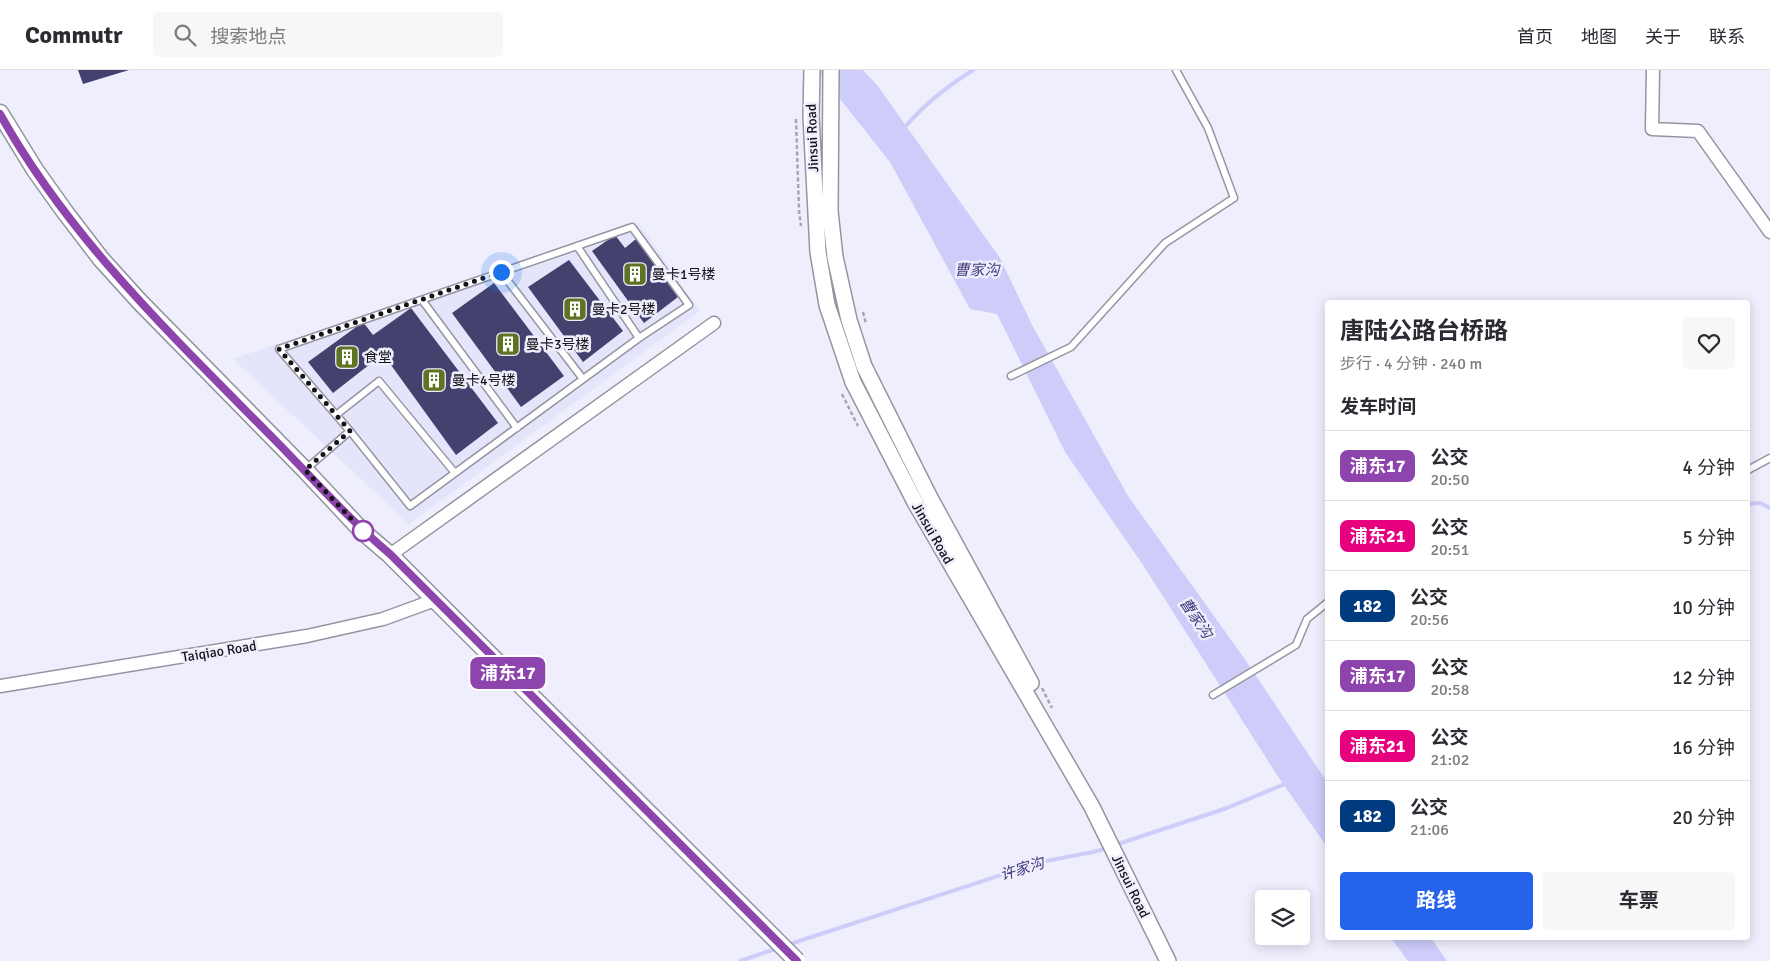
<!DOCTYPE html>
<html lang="zh">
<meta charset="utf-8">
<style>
body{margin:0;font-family:Signika,"Noto Sans SC",sans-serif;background:#f7f7f7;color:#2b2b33;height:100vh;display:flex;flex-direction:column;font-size:19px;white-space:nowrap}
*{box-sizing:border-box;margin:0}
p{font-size:16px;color:#7c7c81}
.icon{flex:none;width:28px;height:28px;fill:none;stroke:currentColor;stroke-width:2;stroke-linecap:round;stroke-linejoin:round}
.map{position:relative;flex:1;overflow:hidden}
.side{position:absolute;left:1325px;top:230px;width:425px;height:640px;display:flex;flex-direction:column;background:#fff;border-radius:5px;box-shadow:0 2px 12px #0003}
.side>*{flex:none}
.badge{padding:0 10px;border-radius:8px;font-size:18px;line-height:32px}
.tools{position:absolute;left:1255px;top:820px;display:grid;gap:10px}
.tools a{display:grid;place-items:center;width:55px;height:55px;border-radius:5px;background:#fff;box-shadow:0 2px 12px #0003;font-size:25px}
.you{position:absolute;width:25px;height:25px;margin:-12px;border:4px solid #fff;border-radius:50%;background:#1a73e8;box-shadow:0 0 0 8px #1a73e833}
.map>.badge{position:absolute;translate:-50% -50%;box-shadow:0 0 0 2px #fff}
h2{padding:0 15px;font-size:19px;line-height:45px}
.round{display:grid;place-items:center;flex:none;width:52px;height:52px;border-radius:5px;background:#f7f7f7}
.headline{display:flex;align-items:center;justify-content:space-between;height:85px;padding:0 15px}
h1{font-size:24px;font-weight:700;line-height:38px}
.cta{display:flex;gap:10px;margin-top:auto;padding:10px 15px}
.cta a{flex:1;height:58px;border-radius:5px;background:#2563eb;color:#fff;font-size:20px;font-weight:700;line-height:58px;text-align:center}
.cta a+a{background:#f7f7f7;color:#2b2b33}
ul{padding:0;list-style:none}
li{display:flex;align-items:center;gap:15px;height:70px;padding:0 15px;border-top:1px solid #e1e1e2}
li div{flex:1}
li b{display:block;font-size:19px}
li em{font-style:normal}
li .badge{min-width:55px;font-weight:700;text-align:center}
header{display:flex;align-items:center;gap:30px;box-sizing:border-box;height:70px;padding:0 25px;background:#fff;border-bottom:1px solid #e1e1e2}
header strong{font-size:24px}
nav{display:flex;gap:28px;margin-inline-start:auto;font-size:18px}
.search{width:350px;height:45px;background:#f7f7f7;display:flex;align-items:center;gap:12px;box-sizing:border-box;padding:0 18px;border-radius:5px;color:#7c7c81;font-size:19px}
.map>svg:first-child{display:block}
.built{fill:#e4e4fb}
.water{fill:#cecdfa}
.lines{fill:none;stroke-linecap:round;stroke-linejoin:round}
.stream{stroke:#cecdfa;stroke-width:4}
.building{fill:#45416f}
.service-casing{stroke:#9595a2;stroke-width:9}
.minor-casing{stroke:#9595a2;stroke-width:15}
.tertiary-casing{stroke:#9595a2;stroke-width:18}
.secondary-casing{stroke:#9595a2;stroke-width:19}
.path{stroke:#a6a6b2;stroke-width:2.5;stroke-dasharray:4 2.5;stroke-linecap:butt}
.service{stroke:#fff;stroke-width:6}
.minor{stroke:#fff;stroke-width:12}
.tertiary{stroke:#fff;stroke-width:15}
.secondary{stroke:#fff;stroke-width:16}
.secondary-bridge-casing{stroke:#9595a2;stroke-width:19;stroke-linecap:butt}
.secondary-bridge{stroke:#fff;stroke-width:16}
.line-casing{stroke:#fff;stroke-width:11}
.line{stroke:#8e44ad;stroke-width:8}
.walk{stroke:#131318;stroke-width:5;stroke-dasharray:0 9}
.stop-dot{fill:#fff;stroke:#8e44ad;stroke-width:2.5}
.labels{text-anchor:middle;stroke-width:5;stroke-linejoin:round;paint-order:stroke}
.street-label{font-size:14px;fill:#131318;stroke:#eeeefd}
.poi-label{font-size:14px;fill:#131318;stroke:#eeeefd;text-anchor:start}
.water-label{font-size:15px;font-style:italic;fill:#433b7d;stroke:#eeeefd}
</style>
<header>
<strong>Commutr</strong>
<div class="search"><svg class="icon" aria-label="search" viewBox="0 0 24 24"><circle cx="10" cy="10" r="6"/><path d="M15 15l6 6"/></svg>搜索地点</div>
<nav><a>首页</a><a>地图</a><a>关于</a><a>联系</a></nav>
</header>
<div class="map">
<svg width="1770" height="891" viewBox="0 0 1770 891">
<rect width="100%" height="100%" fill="#eeeefd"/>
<path class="built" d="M638,152L700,241L409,454L233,289Z"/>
<path class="water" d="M817,0H863L877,15L1000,188L1032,255L1128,426L1244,588L1327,712V777L1277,705L1143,495L1065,382L997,244L970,239L890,92Z
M1391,868H1431L1447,891H1408Z"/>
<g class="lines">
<path class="stream" d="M904,58C926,33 945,18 973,0
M1748,434L1760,433L1770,438
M1115,775L1227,738L1287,713
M787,875L1041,792L1093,782L1108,778
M740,891L778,878"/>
</g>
<path class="building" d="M78,0H129L83,14Z
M615,165L625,178L636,169L678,227L644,253L592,181Z
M569,190L623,261L583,292L528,217Z
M494,213L564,306L521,337L452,243Z
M411,238L498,353L456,385L383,284L333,323L308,292L363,252L373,265Z"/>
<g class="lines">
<g class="service-casing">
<path id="service" d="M632,157L689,235L639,268L410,436L350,361L279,279Z
M577,176L639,268
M501,202L583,309
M422,230L517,358
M1011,306L1071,277L1165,173L1234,128L1208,58L1176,0
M336,345L379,311L455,403
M306,399L350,361
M1748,400L1770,388
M1213,625L1296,575L1307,549L1328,532"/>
</g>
<g class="minor-casing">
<path id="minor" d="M1653,0L1652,59L1698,61L1770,162
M390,485L714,253
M0,616L307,566L383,549L435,530"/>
</g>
<g class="tertiary-casing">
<path id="tertiary" d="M812,0L811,46L818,182L827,235L853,312L916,434L1092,737L1168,891
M831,0L830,141L835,187L849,250L864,296L929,426L1031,613"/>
</g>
<g class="secondary-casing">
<path id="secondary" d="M0,43L35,100L65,142L101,189L140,232L305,400L362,461L390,485L759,853"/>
</g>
<path class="path" d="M796,49L799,141L801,156
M863,242L866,254
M842,324L858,356
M1042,618L1052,638"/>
<use href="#service" class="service"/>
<use href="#minor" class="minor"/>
<use href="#tertiary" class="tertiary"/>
<use href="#secondary" class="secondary"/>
<g class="secondary-bridge-casing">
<path id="secondary-bridge" d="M759,853L797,891"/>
</g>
<use href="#secondary-bridge" class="secondary-bridge"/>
</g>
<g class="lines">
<g class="line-casing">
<path id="line" d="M0,44C68,166 169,263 267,362C308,403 346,447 390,484L797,891"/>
</g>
<use href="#line" class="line"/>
<path class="walk" d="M363,461L305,400L350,361L279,279L501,202"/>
</g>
<defs>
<g id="building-square" transform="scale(1.25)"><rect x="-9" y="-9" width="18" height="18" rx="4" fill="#5e7324" stroke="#eeeefd"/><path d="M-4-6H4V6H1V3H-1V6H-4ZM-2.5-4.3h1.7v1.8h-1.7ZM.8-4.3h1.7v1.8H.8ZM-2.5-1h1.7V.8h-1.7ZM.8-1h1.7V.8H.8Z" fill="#fff"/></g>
</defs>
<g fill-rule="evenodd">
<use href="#building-square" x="635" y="204"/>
<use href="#building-square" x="575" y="239"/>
<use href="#building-square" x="508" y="274"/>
<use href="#building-square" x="347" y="287"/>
<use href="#building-square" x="434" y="310"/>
</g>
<circle class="stop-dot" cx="363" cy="461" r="10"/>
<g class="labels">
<g class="street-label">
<text transform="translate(812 68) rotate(-92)" y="5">Jinsui Road</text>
<text transform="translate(933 463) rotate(60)" y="5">Jinsui Road</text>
<text transform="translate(219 581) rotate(-9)" y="5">Taiqiao Road</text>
<text transform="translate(1131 816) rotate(64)" y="5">Jinsui Road</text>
</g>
<g class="poi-label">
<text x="652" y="209">曼卡1号楼</text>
<text x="592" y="244">曼卡2号楼</text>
<text x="526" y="279">曼卡3号楼</text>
<text x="364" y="292">食堂</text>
<text x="452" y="315">曼卡4号楼</text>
</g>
<g class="water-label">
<text x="977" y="205">曹家沟</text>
<text transform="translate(1196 548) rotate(56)" y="5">曹家沟</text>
<text transform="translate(1022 799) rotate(-17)" y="5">许家沟</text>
</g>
</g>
</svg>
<div class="tools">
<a><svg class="icon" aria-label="layers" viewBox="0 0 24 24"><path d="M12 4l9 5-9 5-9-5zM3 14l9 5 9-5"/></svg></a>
</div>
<div class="you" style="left:501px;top:202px"></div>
<b class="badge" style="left:508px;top:603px;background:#8e44ad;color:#fff">浦东17</b>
<section class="side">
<div class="headline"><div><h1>唐陆公路台桥路</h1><p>步行 · 4 分钟 · 240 m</p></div><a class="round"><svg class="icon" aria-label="heart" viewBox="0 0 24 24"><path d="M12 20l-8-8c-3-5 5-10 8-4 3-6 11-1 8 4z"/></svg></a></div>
<h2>发车时间</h2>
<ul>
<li><span class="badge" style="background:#8e44ad;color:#fff">浦东17</span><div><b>公交</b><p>20:50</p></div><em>4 分钟</em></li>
<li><span class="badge" style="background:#e6007e;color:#fff">浦东21</span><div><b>公交</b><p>20:51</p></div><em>5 分钟</em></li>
<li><span class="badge" style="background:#003b80;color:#fff">182</span><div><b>公交</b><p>20:56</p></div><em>10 分钟</em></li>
<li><span class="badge" style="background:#8e44ad;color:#fff">浦东17</span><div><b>公交</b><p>20:58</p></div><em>12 分钟</em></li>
<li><span class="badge" style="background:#e6007e;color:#fff">浦东21</span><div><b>公交</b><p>21:02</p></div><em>16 分钟</em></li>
<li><span class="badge" style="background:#003b80;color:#fff">182</span><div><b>公交</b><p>21:06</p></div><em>20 分钟</em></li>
</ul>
<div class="cta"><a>路线</a><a>车票</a></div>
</section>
</div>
